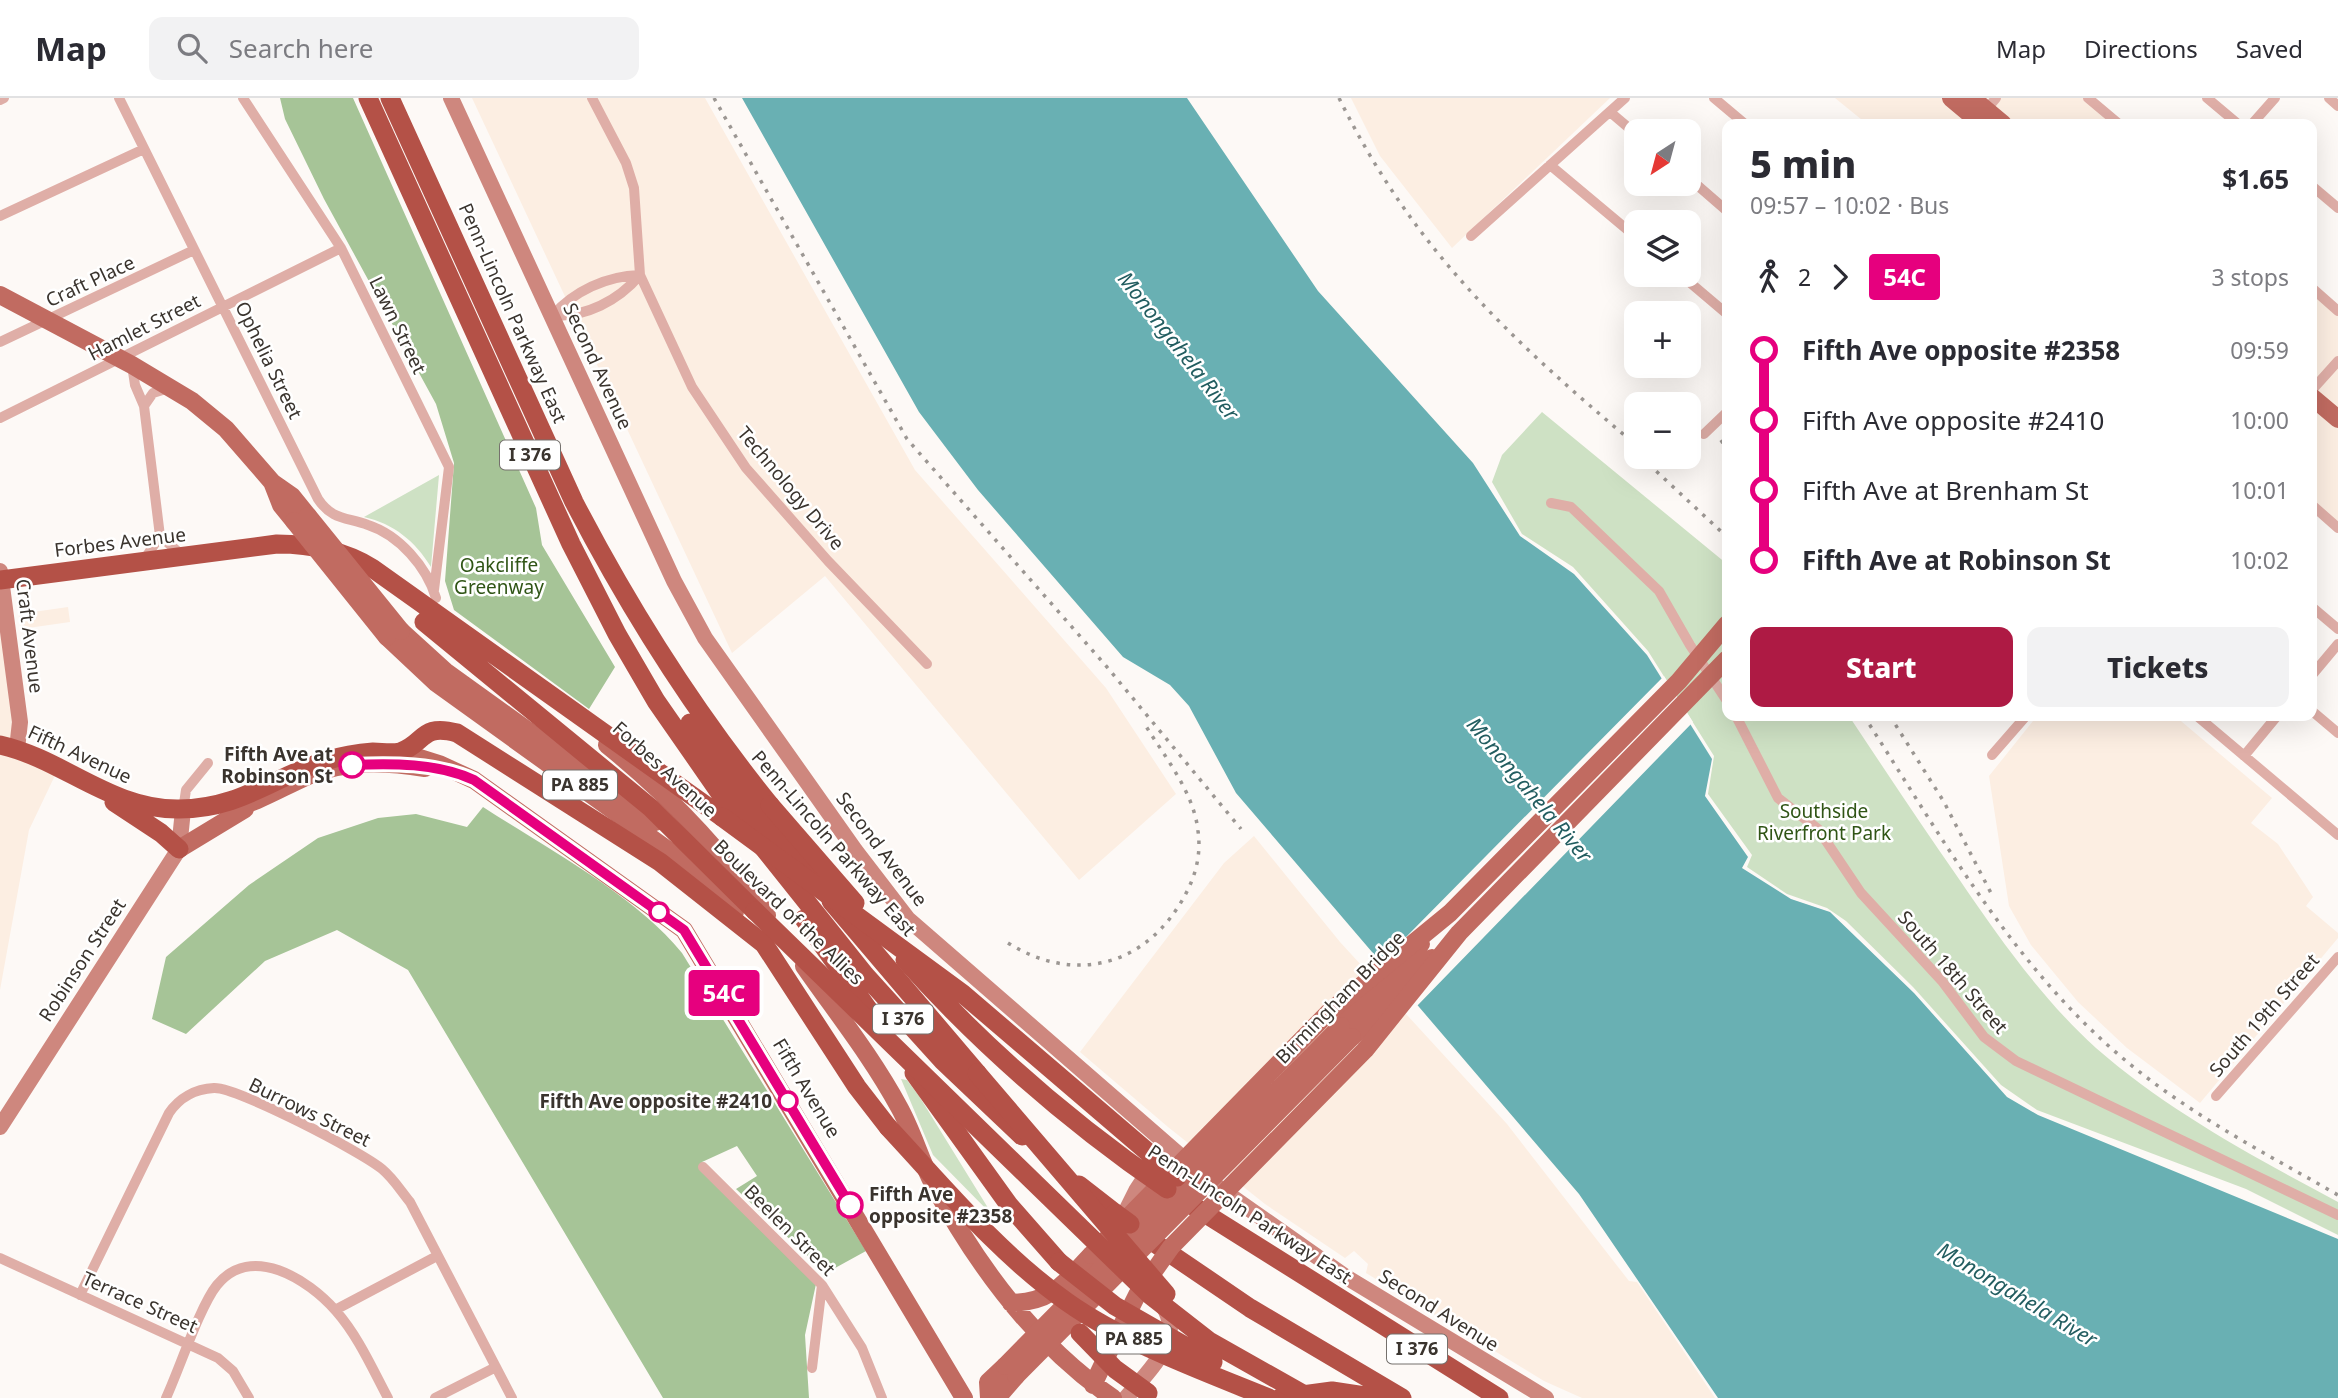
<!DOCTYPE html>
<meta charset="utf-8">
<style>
body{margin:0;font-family:"Noto Sans",sans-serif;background:#f2f2f3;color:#2b2b33;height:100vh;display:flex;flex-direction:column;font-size:26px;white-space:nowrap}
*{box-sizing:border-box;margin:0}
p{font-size:23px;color:#7c7c81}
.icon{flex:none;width:38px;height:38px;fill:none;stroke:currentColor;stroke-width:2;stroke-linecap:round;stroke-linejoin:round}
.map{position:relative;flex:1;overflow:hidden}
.details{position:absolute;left:1722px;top:21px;width:595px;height:602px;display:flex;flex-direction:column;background:#fff;border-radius:14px;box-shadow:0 7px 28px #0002}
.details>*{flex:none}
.badge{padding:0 14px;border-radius:5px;font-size:24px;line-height:46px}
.needle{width:46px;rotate:216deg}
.tools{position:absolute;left:1624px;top:21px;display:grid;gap:14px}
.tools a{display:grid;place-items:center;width:77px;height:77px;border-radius:14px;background:#fff;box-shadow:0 7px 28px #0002;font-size:35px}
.map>.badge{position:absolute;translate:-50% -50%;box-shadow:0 0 0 4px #fff}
.legs{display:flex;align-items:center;gap:10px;height:77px;padding:0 28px;font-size:23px}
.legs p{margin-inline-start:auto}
.headline{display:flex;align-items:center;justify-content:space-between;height:119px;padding:0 28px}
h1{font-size:38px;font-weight:800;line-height:52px}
.primary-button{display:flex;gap:14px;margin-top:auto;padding:14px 28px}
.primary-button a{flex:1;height:80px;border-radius:14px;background:#ae1a44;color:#fff;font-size:28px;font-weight:800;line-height:80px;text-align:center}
.primary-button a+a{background:#f2f2f3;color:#2b2b33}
ul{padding:0 28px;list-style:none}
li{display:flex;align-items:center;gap:24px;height:70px;font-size:26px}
li i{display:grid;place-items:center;width:10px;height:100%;margin:0 9px;background:currentColor}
li i::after{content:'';width:18px;height:18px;margin:-9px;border:5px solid;border-radius:50%;background:#fff}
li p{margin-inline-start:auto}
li:first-child i{background:linear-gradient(#0000 50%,currentColor 0)}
li:last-child i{background:linear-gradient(currentColor 50%,#0000 0)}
header{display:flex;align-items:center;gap:42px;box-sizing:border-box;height:98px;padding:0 35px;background:#fff;border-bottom:2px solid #e1e1e2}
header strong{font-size:33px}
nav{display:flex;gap:38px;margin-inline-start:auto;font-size:24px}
.search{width:490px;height:63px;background:#f2f2f3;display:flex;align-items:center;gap:18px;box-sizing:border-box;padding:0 24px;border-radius:14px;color:#7c7c81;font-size:26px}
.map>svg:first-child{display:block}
.built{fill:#fceee2}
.green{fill:#cee1c4}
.forest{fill:#a6c497}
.water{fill:#69b0b3}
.pier{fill:#fdf9f6}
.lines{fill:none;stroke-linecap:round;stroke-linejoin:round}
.street{stroke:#dfaea7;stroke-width:10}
.secondary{stroke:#ce877e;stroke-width:16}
.primary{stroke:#c16b61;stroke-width:18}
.highway{stroke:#b45147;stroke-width:19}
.rail{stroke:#9c9793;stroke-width:3.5;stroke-dasharray:3.5 7;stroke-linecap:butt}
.primary-bridge{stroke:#c16b61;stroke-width:18}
.highway-bridge{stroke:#b45147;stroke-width:19}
.line-1-casing{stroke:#fff;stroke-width:16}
.line-1{stroke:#e6007e;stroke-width:10}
.stop-1-dot{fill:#fff;stroke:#e6007e;stroke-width:3.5}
.labels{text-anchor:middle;stroke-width:5;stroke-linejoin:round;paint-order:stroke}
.shield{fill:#fff;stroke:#75716d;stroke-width:2}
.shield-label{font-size:18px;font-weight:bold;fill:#3a342e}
.street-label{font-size:19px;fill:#3a342e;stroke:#fff}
.park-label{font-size:19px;fill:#305516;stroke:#fff}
.stop-label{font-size:19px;font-weight:bold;fill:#3a342e;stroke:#fff;text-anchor:end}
.water-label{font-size:21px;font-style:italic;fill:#225d60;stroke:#fff}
</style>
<header>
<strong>Map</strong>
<div class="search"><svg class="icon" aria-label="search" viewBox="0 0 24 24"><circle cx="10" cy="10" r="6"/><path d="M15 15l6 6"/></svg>Search here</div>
<nav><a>Map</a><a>Directions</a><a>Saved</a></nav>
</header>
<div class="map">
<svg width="2338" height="1300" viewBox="0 0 2338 1300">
<rect width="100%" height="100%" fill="#fdf9f6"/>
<path class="built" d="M472,0H705L915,372L1106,590L1176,696L1079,782L825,478L732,555Z
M1351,0H1610L1452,150L1380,58Z
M1835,0H2088L2119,26H1867Z
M2312,190L2338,213V426L2312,404Z
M0,482L17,650L59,669L29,732L0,892Z
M68,509L70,524L21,531L19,516Z
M2037,618H2175L2272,700L2251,725L2278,746L2313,799L2306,808L2338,835V840L2200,1005L2127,950L2078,904L2031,847L2009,808L1989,678Z
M1254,738L1340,844L1507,1026L1629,1183L1637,1184L1715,1300H1582L1544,1283L1366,1175L1368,1166L1354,1153L1345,1160L1265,1106L1168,1029L1080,954L1224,765Z"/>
<path class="green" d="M1542,314L1727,466V618H1849C1885,672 1921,727 1959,781C2000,841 2042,901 2096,950C2168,1013 2254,1059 2338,1104V1137L2246,1091L2037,1012L2001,987L1913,889L1846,823L1827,810L1787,796L1747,769L1752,757L1708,696L1714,658L1648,553L1573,469L1522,436L1492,384L1502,357Z
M439,377L431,469C415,443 394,426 364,419Z
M901,981L907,982L919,998L993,1118L933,1057Z"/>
<path class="forest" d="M280,0H353L536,410L542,447L615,569L589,611L454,512L445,483L454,365L436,306L324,101L285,21Z
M483,709C546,750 635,797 682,855L866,1153L826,1175L736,1091L757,1078L737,1048L702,1064L700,1072L816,1186L805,1237L809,1300H663L408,872L337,832L265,863L186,936L152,921L166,859L249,787L318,740L378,720L416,716L467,729Z"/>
<path class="water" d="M742,0H1187L1318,193L1473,365L1520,438L1574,476L1647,557L1712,661L1705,698L1748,759L1742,770L1791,801L1830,814L1914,895L2007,999L2038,1017L2338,1141V1300H1718L1579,1096L1236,695L1189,608L1170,587L1123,559L978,392L919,314Z"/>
<path class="pier" d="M1664,578L1693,624L1416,909L1377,863L1406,839Z"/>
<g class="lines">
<path class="street" d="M119,0L318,401C332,422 346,419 368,427C399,437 427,469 436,500
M243,0L341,150L449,369L434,492
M592,0L626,65L634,90L640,177L692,289L746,370L828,463L927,566
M1714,0L1745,26
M2088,0L2119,26
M2207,0L2238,26
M2329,0L2338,8
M0,2L4,0
M1986,12L1996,0
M1610,14L1636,36
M2252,26L2275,0
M1550,67L1636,139
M1689,80L1727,113
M2312,88L2338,110
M0,118L144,51
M1471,138L1625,0
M1681,177L1727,216
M2312,190L2338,213
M552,218C586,219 618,203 640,177
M552,218C574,193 606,178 640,177
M0,244L194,152
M132,267L135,287L144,308L160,438L144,462
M2312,292L2338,263
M144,308L153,295L172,289
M0,320L341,150
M1704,336L1727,314
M1551,405L1571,409L1659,493L1690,547L1727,603
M2312,407L2338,430
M160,438L183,458
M2312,509L2338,531
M2312,577L2338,546
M2312,613L2338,635
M1736,618L1778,700L1818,731L1861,795L1942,883L1984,939L2016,963L2338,1117
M2197,618L2338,737
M1992,657L2026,618
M2244,658L2277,618
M183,712L186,692L208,665
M2216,998L2338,859
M703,1069L822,1187L862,1250L882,1300
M0,1160L218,1260L233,1273L249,1300
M80,1197L169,1015C179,1000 195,991 214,990C237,989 362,1054 382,1071C393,1080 401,1093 410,1104L512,1300
M335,1212L437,1158
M812,1270L822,1187
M166,1300C179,1272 200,1208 217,1187C251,1145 308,1181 336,1213C358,1238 372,1270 388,1300
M435,1300L496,1269"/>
<path class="secondary" d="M451,0L674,483L705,540L855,752L908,821L1192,1068
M0,473L20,624L17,651
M0,1029L179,751L183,712
M1215,1087L1346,1179L1546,1300
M1121,1123L1136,1093L1153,1067
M1126,1300C1146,1275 1186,1242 1163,1208"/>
<path class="primary" d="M1951,0L1982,26
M1972,0L2003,26
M0,197L132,267L192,303L226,331L272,384L292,398L308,418
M2312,299L2338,321
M272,384L281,407L294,423
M401,533L445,573L655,724
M387,539L436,585L668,752L735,814
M607,647C669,697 721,752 767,817
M401,654L439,666L474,682L684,832L964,1300
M228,712C257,705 281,690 308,678C344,662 386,664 425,670
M179,751L245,711
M804,868C836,914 872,959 899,1009C913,1034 920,1061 933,1086C978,1169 1035,1247 1113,1300
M1341,928L1421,846
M1352,939L1432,860
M1011,1205C1053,1204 1064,1185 1091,1157
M1093,1287L1114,1243
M989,1300L988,1284L1005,1268
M997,1300L1016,1278"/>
<path class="highway" d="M368,0L571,446L617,536L656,603L722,698L865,877L943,963L1022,1038
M390,0L574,404C630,512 694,613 770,707
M0,482L277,446C310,446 343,452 372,470L722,719
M424,524L651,710L755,813
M690,625L735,688L811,780
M0,647C63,661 111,712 179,711C240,711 273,679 325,663C341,658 357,655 373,654C381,654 392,656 400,654C425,646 420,625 457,635L660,764L764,846L857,989L888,1029
M114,704L161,735L179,751
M831,803L977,975
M804,821L878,925
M914,975L1009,1107L1059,1164
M1079,1087L1115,1115
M1174,1096L1499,1300
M1153,1144L1250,1210L1402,1300
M1280,1300L1332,1293L1378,1300"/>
<path class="rail" d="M714,0L907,341L1107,569L1241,731
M1339,0C1414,152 1509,240 1636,347
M1721,342L1727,352
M1641,359L1727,439
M1864,618C1940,736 2011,865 2119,957C2185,1014 2263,1054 2338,1097
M1890,618L1944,704L1992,797
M1008,845C1070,884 1138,871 1178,809C1193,786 1202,761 1198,733C1194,694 1164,658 1144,625"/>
<path class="primary-bridge" d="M308,418L401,533
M294,423L387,539
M1091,1157L1328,915L1450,815L1679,583L1727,526
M1114,1243L1137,1197L1171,1149L1365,952L1459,835L1727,561
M1005,1268L1341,928
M1016,1278L1352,939"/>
<path class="highway-bridge" d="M770,707L855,805
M722,719L963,896L1177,1079
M755,813L1150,1197L1209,1243L1310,1300
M905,862C983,949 1071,1025 1167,1091
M977,975L1166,1196
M888,1029C944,1089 999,1156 1067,1204C1125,1245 1203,1273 1269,1300
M1115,1115L1130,1126
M1059,1164L1115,1208L1213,1264
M1080,1235L1115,1271L1148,1295"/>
</g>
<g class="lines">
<g class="line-1-casing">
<path id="line-1" d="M352,667C391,665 438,665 474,682L684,832L850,1107"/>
</g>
<use href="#line-1" class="line-1"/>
</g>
<g class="stop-1-dot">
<circle cx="352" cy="667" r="12"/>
<circle cx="659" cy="814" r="9"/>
<circle cx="788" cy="1003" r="9"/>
<circle cx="850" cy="1107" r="12"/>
</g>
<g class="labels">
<g class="shield">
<rect x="500" y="342.5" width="60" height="29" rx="5"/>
<rect x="543" y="672.5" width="74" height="29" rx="5"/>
<rect x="873" y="906.5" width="60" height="29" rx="5"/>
<rect x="1097" y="1226.5" width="74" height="29" rx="5"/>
<rect x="1387" y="1236.5" width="60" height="29" rx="5"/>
</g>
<g class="shield-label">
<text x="530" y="363">I 376</text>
<text x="580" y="693">PA 885</text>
<text x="903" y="927">I 376</text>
<text x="1134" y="1247">PA 885</text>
<text x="1417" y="1257">I 376</text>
</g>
<g class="street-label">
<text transform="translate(90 183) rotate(-25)" y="7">Craft Place</text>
<text transform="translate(513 215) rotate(66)" y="7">Penn-Lincoln Parkway East</text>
<text transform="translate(398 227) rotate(64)" y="7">Lawn Street</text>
<text transform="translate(144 229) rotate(-27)" y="7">Hamlet Street</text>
<text transform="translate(269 262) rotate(64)" y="7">Ophelia Street</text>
<text transform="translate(598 268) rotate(65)" y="7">Second Avenue</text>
<text transform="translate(791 390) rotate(50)" y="7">Technology Drive</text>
<text transform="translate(120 444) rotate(-7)" y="7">Forbes Avenue</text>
<text transform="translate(30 538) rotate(83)" y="7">Craft Avenue</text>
<text transform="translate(80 656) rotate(25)" y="7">Fifth Avenue</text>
<text transform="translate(665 671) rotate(42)" y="7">Forbes Avenue</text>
<text transform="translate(834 745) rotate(49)" y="7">Penn-Lincoln Parkway East</text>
<text transform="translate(882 751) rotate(53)" y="7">Second Avenue</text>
<text transform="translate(789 814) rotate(44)" y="7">Boulevard of the Allies</text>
<text transform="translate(82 862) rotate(-57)" y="7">Robinson Street</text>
<text transform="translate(1953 874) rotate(49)" y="7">South 18th Street</text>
<text transform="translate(1340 899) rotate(-46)" y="7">Birmingham Bridge</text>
<text transform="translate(2264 917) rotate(-49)" y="7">South 19th Street</text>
<text transform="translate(807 990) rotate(59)" y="7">Fifth Avenue</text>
<text transform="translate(310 1014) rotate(26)" y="7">Burrows Street</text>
<text transform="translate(1250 1116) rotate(33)" y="7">Penn-Lincoln Parkway East</text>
<text transform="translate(790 1132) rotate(45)" y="7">Beelen Street</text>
<text transform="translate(140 1204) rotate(24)" y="7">Terrace Street</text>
<text transform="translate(1439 1212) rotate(32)" y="7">Second Avenue</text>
</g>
<g class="park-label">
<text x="499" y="474">Oakcliffe<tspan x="499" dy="22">Greenway</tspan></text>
<text x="1824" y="720">Southside<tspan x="1824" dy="22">Riverfront Park</tspan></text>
</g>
<g class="stop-label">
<text x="333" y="663">Fifth Ave at<tspan x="333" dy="22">Robinson St</tspan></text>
<text x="772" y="1010">Fifth Ave opposite #2410</text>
<text x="869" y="1103" text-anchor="start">Fifth Ave<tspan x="869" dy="22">opposite #2358</tspan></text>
</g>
<g class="water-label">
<text transform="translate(1178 248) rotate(52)" y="7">Monongahela River</text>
<text transform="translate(1529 692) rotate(50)" y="7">Monongahela River</text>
<text transform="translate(2017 1197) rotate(31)" y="7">Monongahela River</text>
</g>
</g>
</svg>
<div class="tools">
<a><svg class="needle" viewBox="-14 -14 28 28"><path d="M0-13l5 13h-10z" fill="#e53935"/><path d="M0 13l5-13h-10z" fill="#7c7c81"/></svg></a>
<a><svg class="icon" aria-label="layers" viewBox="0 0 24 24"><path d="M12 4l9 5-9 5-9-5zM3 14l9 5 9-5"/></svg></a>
<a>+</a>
<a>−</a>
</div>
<b class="badge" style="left:724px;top:895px;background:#e6007e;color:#fff">54C</b>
<section class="details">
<div class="headline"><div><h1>5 min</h1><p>09:57 – 10:02 · Bus</p></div><b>$1.65</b></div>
<div class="legs"><svg class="icon" aria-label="walk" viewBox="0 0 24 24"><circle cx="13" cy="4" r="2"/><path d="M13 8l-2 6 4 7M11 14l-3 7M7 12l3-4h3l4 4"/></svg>2<svg class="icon" aria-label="forward" viewBox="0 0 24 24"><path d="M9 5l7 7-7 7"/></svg><b class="badge" style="background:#e6007e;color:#fff">54C</b><p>3 stops</p></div>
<ul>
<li><i style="color:#e6007e"></i><b>Fifth Ave opposite #2358</b><p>09:59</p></li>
<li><i style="color:#e6007e"></i><span>Fifth Ave opposite #2410</span><p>10:00</p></li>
<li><i style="color:#e6007e"></i><span>Fifth Ave at Brenham St</span><p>10:01</p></li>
<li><i style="color:#e6007e"></i><b>Fifth Ave at Robinson St</b><p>10:02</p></li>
</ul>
<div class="primary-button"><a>Start</a><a>Tickets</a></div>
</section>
</div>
